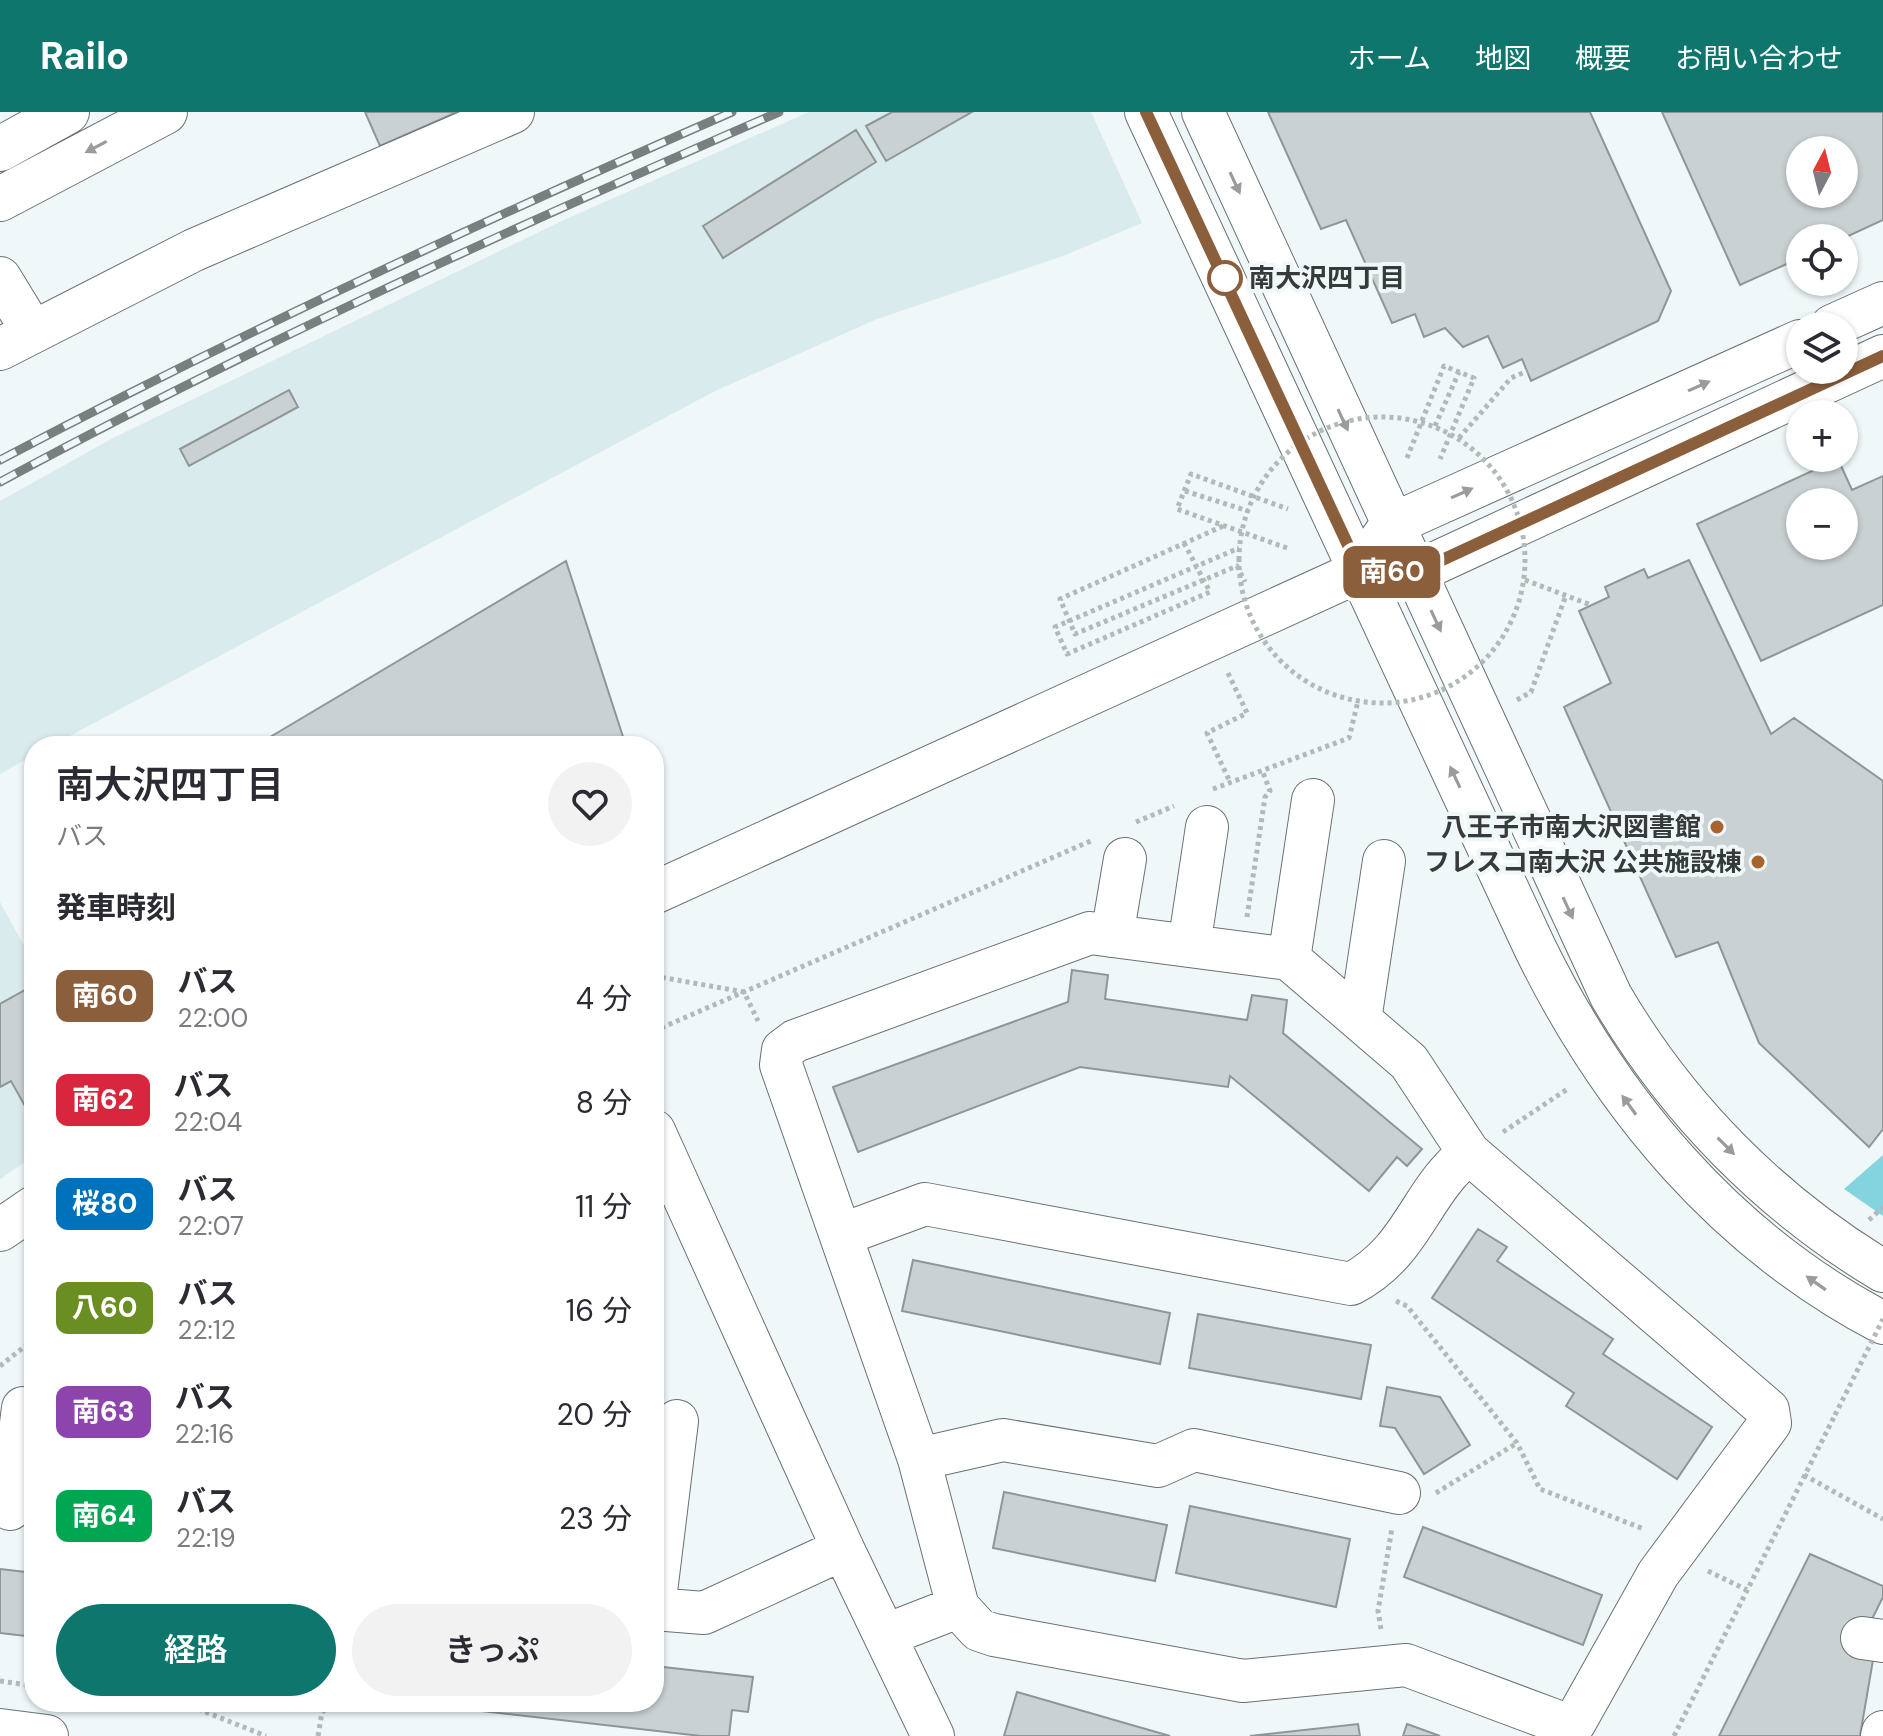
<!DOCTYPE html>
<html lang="ja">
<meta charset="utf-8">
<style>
body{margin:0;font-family:"DM Sans","Noto Sans JP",sans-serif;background:#f2f2f3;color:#2b2b33;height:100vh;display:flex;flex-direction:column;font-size:30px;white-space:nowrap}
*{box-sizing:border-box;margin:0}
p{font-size:26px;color:#7c7c81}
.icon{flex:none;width:44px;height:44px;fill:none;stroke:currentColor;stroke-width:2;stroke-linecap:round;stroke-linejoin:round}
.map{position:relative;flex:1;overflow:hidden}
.drawer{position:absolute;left:24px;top:624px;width:640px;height:976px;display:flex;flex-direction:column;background:#fff;border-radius:32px;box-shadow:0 2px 6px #0004}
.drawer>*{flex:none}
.badge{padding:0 16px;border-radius:12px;font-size:28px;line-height:52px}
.needle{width:52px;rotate:7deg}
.fabs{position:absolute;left:1786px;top:24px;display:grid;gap:16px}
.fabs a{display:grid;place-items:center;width:72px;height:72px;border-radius:50%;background:#fff;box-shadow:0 2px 6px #0004;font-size:40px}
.map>.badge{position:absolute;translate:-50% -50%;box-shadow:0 0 0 4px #fff}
h2{padding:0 32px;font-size:30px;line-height:72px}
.round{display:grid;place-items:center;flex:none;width:84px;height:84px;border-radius:42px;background:#f2f2f3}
.summary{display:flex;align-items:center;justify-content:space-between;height:136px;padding:0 32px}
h1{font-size:38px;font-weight:600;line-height:60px}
.action{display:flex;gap:16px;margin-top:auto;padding:16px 32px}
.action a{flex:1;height:92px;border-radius:48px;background:#0f766e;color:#fff;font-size:32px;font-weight:600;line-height:92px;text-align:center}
.action a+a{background:#f2f2f3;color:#2b2b33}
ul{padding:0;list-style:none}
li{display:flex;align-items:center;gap:24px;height:104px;padding:0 32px}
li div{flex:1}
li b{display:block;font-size:30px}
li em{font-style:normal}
li .badge{min-width:88px;font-weight:700;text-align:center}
header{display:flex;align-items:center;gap:48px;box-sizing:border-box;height:112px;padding:0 40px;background:#0f766e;color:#fff}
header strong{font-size:38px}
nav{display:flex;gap:44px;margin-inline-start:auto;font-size:28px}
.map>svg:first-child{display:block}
.built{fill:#daebed}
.green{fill:#83d4de}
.building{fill:#cad1d2;stroke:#8f9697;stroke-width:2;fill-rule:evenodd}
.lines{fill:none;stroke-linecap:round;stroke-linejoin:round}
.minor-casing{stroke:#6a7172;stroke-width:44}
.major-casing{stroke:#6a7172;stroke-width:46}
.path{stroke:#b2b9b9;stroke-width:5;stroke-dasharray:4 4;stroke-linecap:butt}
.minor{stroke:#fff;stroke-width:42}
.major{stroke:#fff;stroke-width:44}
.rail-casing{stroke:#797e7f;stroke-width:9}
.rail{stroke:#eff7f8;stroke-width:6;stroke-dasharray:18;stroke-linecap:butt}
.path-bridge{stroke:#b2b9b9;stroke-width:5;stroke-dasharray:4 4;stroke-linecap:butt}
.oneway{fill:#9a9c9c}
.line-casing{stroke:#fff;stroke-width:18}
.line{stroke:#8b5e3c;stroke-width:12}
.stop-dot{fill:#fff;stroke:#8b5e3c;stroke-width:4}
.poi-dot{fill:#a66431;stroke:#eff7f8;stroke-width:3}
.labels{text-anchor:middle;stroke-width:8;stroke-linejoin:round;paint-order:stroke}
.stop-label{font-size:26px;font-weight:bold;fill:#363a3a;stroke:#eff7f8;text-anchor:start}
.poi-label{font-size:26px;font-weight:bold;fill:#363a3a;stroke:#eff7f8;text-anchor:end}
</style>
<header>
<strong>Railo</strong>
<nav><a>ホーム</a><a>地図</a><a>概要</a><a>お問い合わせ</a></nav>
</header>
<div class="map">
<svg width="1883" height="1624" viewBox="0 0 1883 1624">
<rect width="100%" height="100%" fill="#eff7f8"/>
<path class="built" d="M809,0H1091L1142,111L1063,144L877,207L713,280L51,634H34V643L0,662V389L113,326L566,107Z
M0,790L34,852V1044L0,1067Z"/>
<path class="green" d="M1883,1043V1104L1844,1077Z"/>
<path class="building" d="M365,0H457L380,34Z
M892,0H972L886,49L866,14Z
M1268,0H1590L1671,179L1658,209L1531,269L1522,247L1503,256L1488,224L1463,235L1445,216L1424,225L1415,202L1392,211L1346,108L1321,117Z
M1662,0H1883V108L1844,126H1800V146L1740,173ZM1800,38H1844V82H1800Z
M856,18L876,50L723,146L703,114Z
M289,278L298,295L189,354L180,337Z
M1838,347L1852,378L1883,364V493L1761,549L1697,412ZM1800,390H1844V434H1800Z
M1689,448L1771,622L1794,606L1883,669V1017L1869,1035L1759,931L1718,830L1676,845L1564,595L1611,571L1579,499L1609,485L1605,475L1644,457L1648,466Z
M566,449L626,634H255Z
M1072,858L1108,863L1105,887L1247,908L1252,883L1287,888L1283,921L1422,1037L1407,1054L1397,1045L1369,1079L1230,964L1228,975L1080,955L858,1040L833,975L1068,890Z
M34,873V1010L11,969L0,975V892Z
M1478,1117L1507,1135L1497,1149L1613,1227L1603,1242L1712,1315L1677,1367L1566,1294L1574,1281L1432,1186Z
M913,1148L1170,1201L1160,1252L902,1199Z
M1198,1202L1371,1233L1361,1287L1189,1256Z
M1387,1275L1440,1285L1470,1333L1424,1362L1395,1316L1380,1314Z
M1004,1380L1167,1413L1155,1469L993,1436Z
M1190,1394L1350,1427L1336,1495L1176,1461Z
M1423,1415L1602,1483L1583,1533L1404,1465Z
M1810,1442L1883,1474V1485L1853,1545L1873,1548L1860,1624H1719Z
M0,1457L34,1461V1525L0,1521Z
M654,1554L753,1565L748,1600L732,1598L729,1624H701L429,1593V1590H654Z
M1017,1580L1170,1624H1004Z
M1358,1612L1360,1624H1250Z
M1407,1612L1440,1624H1403Z"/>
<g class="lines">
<g class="minor-casing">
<path id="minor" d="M1146,0L1535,836C1612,993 1726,1129 1883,1211
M1203,0L1611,884C1677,997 1771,1092 1883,1159
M0,166L33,220
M1832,214L1883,191
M0,237L194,138L513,0
M1376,435L1391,413L1800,229
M654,781L1360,459L1414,461L1883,244
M1112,824L1125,747
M1189,834L1207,715
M1289,847L1313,688
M1360,908L1384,749
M654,1019L843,1437L933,1624
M0,1118L34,1095
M841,1123L925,1092L1351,1172C1414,1139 1419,1080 1469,1041
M919,1347L1003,1328L1158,1354L1194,1338L1399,1381
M10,1397L23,1296
M654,1496L677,1309
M654,1497L704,1501L843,1437
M886,1523L958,1495L919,1347L781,953L783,938L795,929L1090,821L1289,847L1409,950L1469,1041L1768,1298L1770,1311L1658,1462L1575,1610L1564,1612L1406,1553L1243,1569L994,1523L979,1518L958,1495
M1862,1526L1883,1529
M0,1618L47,1624
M1882,1624L1883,1620"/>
</g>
<g class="major-casing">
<path id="major" d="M0,37L67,0
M0,87L165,0"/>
</g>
<path class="path" d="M1435,314L1459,260
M1459,326L1511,266L1527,259
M1407,346L1444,254L1474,266L1440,347
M1185,379L1248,399
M1223,414L1060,487L1075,522L1237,454L1245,470
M1287,436L1177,397L1191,362L1288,397
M1525,468L1591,493
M1228,561L1247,601L1207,621L1230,670
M1517,588L1531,580L1566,483
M1213,677L1349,626L1358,589
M1136,710L1174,694
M1247,805L1265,685L1270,679L1262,658
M654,864L744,880L758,909
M654,919L1093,728
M1503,1020L1569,976
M1869,1108L1883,1095
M1396,1189L1407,1194L1517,1331L1540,1377L1644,1417
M0,1254L34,1227
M1804,1363L1883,1407
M1436,1381L1517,1331
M1708,1459L1747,1478
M1381,1517L1378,1499L1392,1416
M0,1569L34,1574
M167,1590L188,1593L266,1624
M318,1624L322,1600L336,1590
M1674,1624L1835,1303"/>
<use href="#minor" class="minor"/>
<use href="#major" class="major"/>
<g class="rail-casing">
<path id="rail" d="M0,348C239,222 484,108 732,0
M0,370C253,233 515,115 779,0"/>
</g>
<use href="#rail" class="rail"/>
<path class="path-bridge" d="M1239 448a143 143 0 1 1 286 0a143 143 0 1 1-286 0Z
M1184,431L1210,480L1067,542L1055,515L1239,436
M1835,1303L1883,1207"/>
</g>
<defs><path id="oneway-solid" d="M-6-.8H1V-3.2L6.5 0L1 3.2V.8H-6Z" transform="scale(2)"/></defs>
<g class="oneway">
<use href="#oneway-solid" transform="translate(96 35) rotate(152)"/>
<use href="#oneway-solid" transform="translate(1235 71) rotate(65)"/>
<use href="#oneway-solid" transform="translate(1699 274) rotate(-24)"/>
<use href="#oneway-solid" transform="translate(1343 308) rotate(65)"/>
<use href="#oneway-solid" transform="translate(1462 381) rotate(-24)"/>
<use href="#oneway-solid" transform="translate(1436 509) rotate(65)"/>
<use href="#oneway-solid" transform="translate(1455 665) rotate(-115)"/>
<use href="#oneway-solid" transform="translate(1568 796) rotate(65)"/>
<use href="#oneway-solid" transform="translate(1629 993) rotate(-126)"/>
<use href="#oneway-solid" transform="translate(1726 1034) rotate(45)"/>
<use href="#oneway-solid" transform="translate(1816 1171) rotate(-145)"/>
</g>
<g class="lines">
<g class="line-casing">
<path id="line" d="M1146,0L1360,459L1414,461L1883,244"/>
</g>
<use href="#line" class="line"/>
</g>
<circle class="stop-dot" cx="1225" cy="166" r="16"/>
<g class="poi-dot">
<circle cx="1717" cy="715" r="8"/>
<circle cx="1758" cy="750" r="8"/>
</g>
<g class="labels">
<g class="stop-label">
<text x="1249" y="175">南大沢四丁目</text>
</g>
<g class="poi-label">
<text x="1701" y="724">八王子市南大沢図書館</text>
<text x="1742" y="759">フレスコ南大沢 公共施設棟</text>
</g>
</g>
</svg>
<div class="fabs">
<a><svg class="needle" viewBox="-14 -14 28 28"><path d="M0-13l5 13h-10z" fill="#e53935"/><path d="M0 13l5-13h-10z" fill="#7c7c81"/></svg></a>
<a><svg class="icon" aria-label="locate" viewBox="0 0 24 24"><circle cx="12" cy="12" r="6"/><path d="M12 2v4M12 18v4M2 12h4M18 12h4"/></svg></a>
<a><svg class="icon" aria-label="layers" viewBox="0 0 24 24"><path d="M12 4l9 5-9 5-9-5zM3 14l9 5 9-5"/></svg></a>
<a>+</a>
<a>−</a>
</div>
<b class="badge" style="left:1392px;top:460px;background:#8b5e3c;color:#fff">南60</b>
<section class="drawer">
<div class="summary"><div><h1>南大沢四丁目</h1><p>バス</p></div><a class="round"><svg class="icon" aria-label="heart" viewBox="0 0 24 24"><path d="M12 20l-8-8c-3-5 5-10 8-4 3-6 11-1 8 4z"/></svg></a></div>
<h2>発車時刻</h2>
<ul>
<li><span class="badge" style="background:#8b5e3c;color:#fff">南60</span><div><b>バス</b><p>22:00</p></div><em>4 分</em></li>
<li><span class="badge" style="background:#d7263d;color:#fff">南62</span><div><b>バス</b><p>22:04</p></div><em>8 分</em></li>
<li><span class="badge" style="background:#0072bc;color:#fff">桜80</span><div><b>バス</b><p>22:07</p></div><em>11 分</em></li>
<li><span class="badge" style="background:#6b8e23;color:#fff">八60</span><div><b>バス</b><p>22:12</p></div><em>16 分</em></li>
<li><span class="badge" style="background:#8e44ad;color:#fff">南63</span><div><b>バス</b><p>22:16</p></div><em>20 分</em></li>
<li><span class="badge" style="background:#00a651;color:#fff">南64</span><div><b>バス</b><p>22:19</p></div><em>23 分</em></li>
</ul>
<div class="action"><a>経路</a><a>きっぷ</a></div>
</section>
</div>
